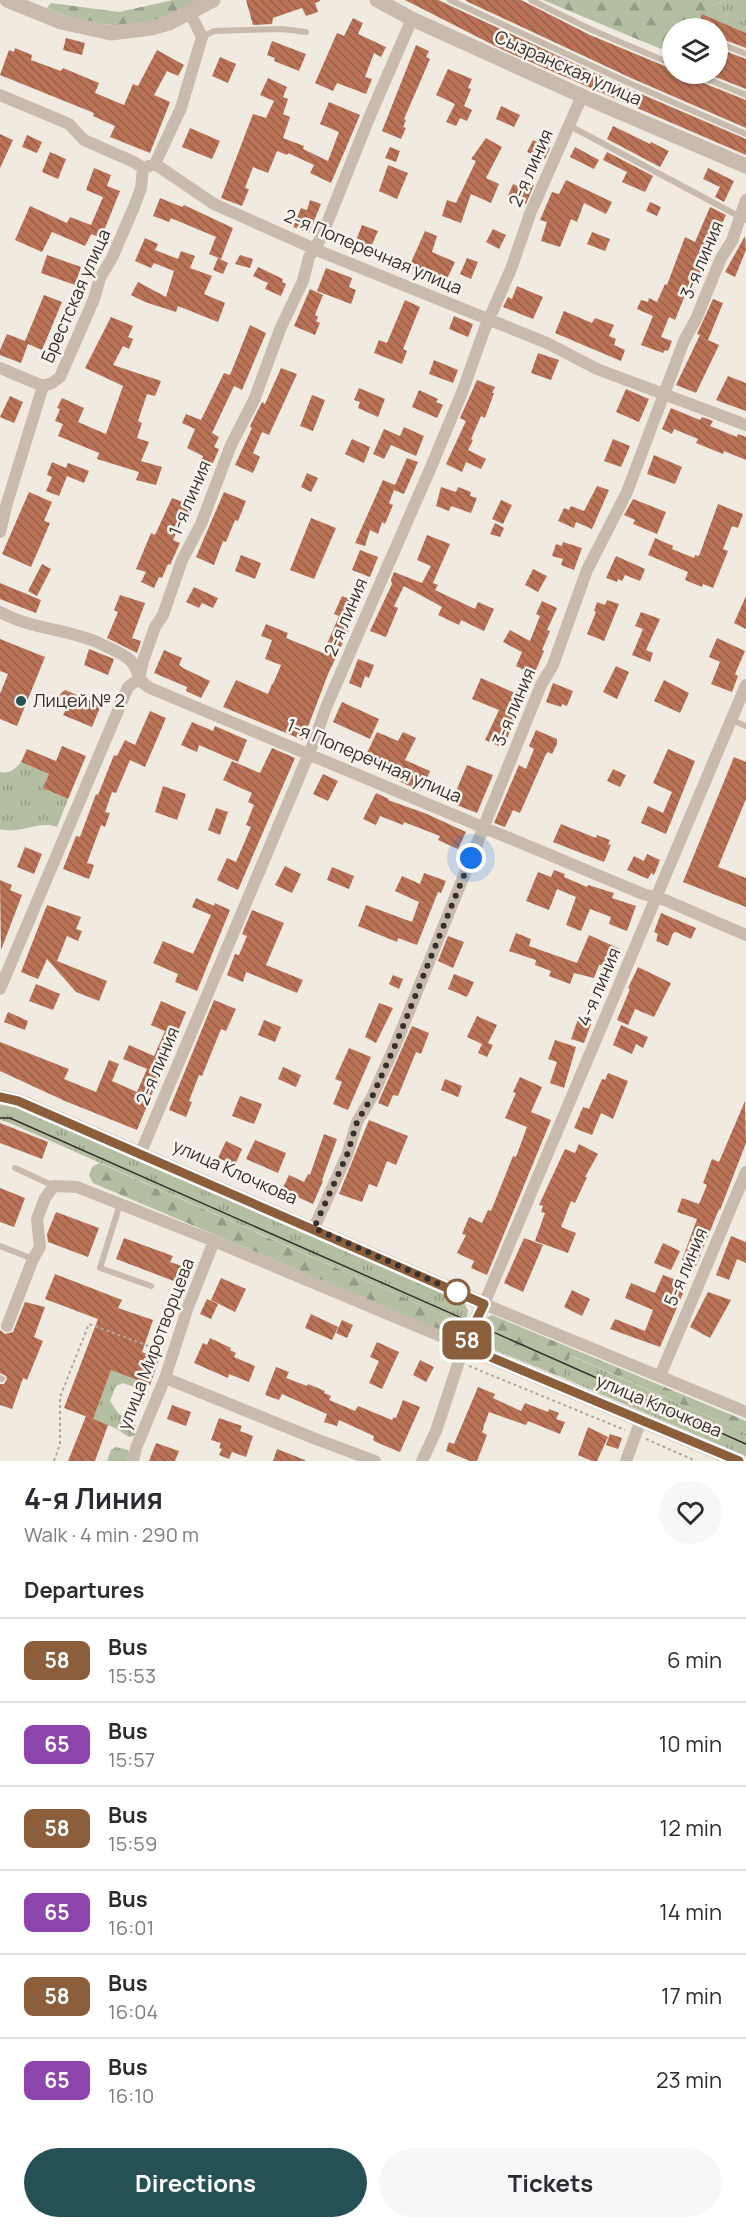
<!DOCTYPE html>
<meta charset="utf-8">
<style>
body{margin:0;font-family:Manrope,sans-serif;background:#f7f7f7;color:#2b2b33;height:100vh;display:flex;flex-direction:column;font-size:22px;white-space:nowrap}
*{box-sizing:border-box;margin:0}
p{font-size:20px;color:#7c7c81}
.icon{flex:none;width:33px;height:33px;fill:none;stroke:currentColor;stroke-width:2;stroke-linecap:round;stroke-linejoin:round}
.map{position:relative;height:1461px;overflow:hidden}
.side{display:flex;flex-direction:column;background:#fff;flex:1}
.side>*{flex:none}
.badge{padding:0 12px;border-radius:9px;font-size:21px;line-height:39px}
.tools{position:absolute;left:662px;top:18px;display:grid;gap:12px}
.tools a{display:grid;place-items:center;width:66px;height:66px;border-radius:50%;background:#fff;box-shadow:0 2px 4px #0004;font-size:30px}
.you{position:absolute;width:30px;height:30px;margin:-15px;border:4px solid #fff;border-radius:50%;background:#1a73e8;box-shadow:0 0 0 9px #1a73e833}
.map>.badge{position:absolute;translate:-50% -50%;box-shadow:0 0 0 3px #fff}
h2{padding:0 24px;font-size:22px;line-height:54px}
.round{display:grid;place-items:center;flex:none;width:63px;height:63px;border-radius:32px;background:#f7f7f7}
.headline{display:flex;align-items:center;justify-content:space-between;height:102px;padding:0 24px}
h1{font-size:28px;font-weight:700;line-height:45px}
.button{display:flex;gap:12px;margin-top:auto;padding:12px 24px}
.button a{flex:1;height:69px;border-radius:36px;background:#255055;color:#fff;font-size:24px;font-weight:700;line-height:69px;text-align:center}
.button a+a{background:#f7f7f7;color:#2b2b33}
ul{padding:0;list-style:none}
li{display:flex;align-items:center;gap:18px;height:84px;padding:0 24px;border-top:2px solid #e1e1e2}
li div{flex:1}
li b{display:block;font-size:22px}
li em{font-style:normal}
li .badge{min-width:66px;font-weight:700;text-align:center}
.map>svg:first-child{display:block}
.grass{fill:url(#grass-tufts)}
.forest{fill:url(#forest-firs)}
.building{fill:url(#building-back-hatch)}
.lines{fill:none;stroke-linecap:round;stroke-linejoin:round}
.path{stroke:#b4a598;stroke-width:2;stroke-dasharray:3 3;stroke-linecap:butt}
.service{stroke:#c8bbae;stroke-width:6}
.minor{stroke:#c8bbae;stroke-width:12}
.tertiary{stroke:#c8bbae;stroke-width:15}
.tram{stroke:#38302c;stroke-width:1.5}
.line-casing{stroke:#fff;stroke-width:14}
.line{stroke:#8b5e3c;stroke-width:9}
.walk{stroke:#38302c;stroke-width:6;stroke-dasharray:0 10.8}
.poi-dot{fill:#255055;stroke:#f9f4ed;stroke-width:2}
.stop-dot{fill:#fff;stroke:#8b5e3c;stroke-width:3}
.labels{text-anchor:middle;stroke-width:5;stroke-linejoin:round;paint-order:stroke}
.street-label{font-size:18px;fill:#38302c;stroke:#f9f4ed}
.poi-label{font-size:18px;fill:#38302c;stroke:#f9f4ed;text-anchor:start}
</style>
<div class="map">
<svg width="746" height="1461" viewBox="0 0 746 1461">
<defs>
<pattern id="grass-tufts" width="24" height="20" patternUnits="userSpaceOnUse" patternTransform="scale(1.5)"><rect width="24" height="20" fill="#b4bfa2"/><path d="M3 7l-1-3M5 7V3M7 7l1-3M15 17l-1-3M17 17v-4M19 17l1-3" fill="none" stroke="#939c84"/></pattern>
<pattern id="forest-firs" width="22" height="20" patternUnits="userSpaceOnUse" patternTransform="scale(1.5)"><rect width="22" height="20" fill="#b4bfa2"/><path d="M5 1l3.5 6h-7zM16 11l3.5 6h-7z" fill="#939c84"/></pattern>
<pattern id="building-back-hatch" width="6" height="6" patternUnits="userSpaceOnUse" patternTransform="scale(1.5)"><rect width="6" height="6" fill="#ba7357"/><path d="M-1 5l2 2M0 0l6 6M5-1l2 2" fill="none" stroke="#985f48"/></pattern>
</defs>
<rect width="100%" height="100%" fill="#f1eae1"/>
<path class="grass" d="M725,0H746V33L702,14L709,7Z
M21,762L49,774L43,788L68,799L57,827C38,820 19,835 0,829V772C10,774 15,769 21,762Z
M0,1103L14,1105L462,1300L468,1310L466,1325L10,1123L0,1120Z
M569,1355L746,1433V1456L561,1377Z
M111,1370L150,1385L139,1389L123,1383L116,1386L110,1401L118,1413L134,1423L137,1428L134,1436L129,1437L115,1428L92,1419Z
M116,1447L128,1450L129,1453L127,1461H107L111,1450Z"/>
<path class="forest" d="M173,0H203C192,5 181,12 169,17C131,32 83,25 47,8L51,3L119,12Z
M543,0H725L709,7L694,28H681L673,26L661,49Z
M99,1163L466,1325L461,1334L456,1337L93,1183L89,1175L92,1167Z
M492,1315L746,1421V1433L570,1355L561,1377L475,1342L474,1338L484,1319Z"/>
<path class="building" d="M246,0H320V1L315,3L318,12L306,16L302,8L273,18L272,24L253,25Z
M405,0H438L627,88L746,139V155L503,50Z
M466,0H521L590,35L672,69V74H690L693,79L746,100V128L631,78L466,1Z
M702,14L746,33V48L717,37V28H705L698,26Z
M353,18L363,23L358,34L386,47L381,57L374,53L365,77L372,79L366,94L337,83L333,91L315,83L337,33L344,36Z
M66,38L85,43L82,55L63,50Z
M272,41L306,54L299,71L274,61L275,58L267,55Z
M416,45L429,51L426,57L430,59L404,119L406,120L403,127L406,128L401,139L382,131Z
M15,48L32,55L31,60L61,71L63,68L99,83L95,93L124,105L133,84L138,86L157,50L184,65L178,76L167,71L154,95L170,102L150,153L110,137L115,126L93,116L94,113L0,75L9,50L14,52Z
M717,48L746,59V89L708,74H717Z
M220,57L236,64L228,83L212,76Z
M448,69L472,79L468,88L471,89L464,106L472,110L467,121L460,118L456,126L446,122L455,104L436,95Z
M268,78L287,87L283,97L288,99L283,114L290,117L283,138L304,146L303,149L328,161L339,132L320,124L329,102L360,115L331,183L310,173L314,165L288,153L287,155L277,151L268,173L253,167L245,188L249,189L242,206L221,198L253,114L266,118L274,101L260,95Z
M501,106L520,115L514,127L496,119Z
M613,126L650,144L651,142L669,151L660,167L607,139Z
M190,128L220,141L212,159L182,147Z
M0,134L13,140L0,168Z
M27,135L42,142L37,153L22,147Z
M486,138L502,147L486,178L499,184L491,203L471,194L461,223L442,216L447,200L456,203L476,161L471,159Z
M533,140L550,148L545,159L527,152Z
M390,147L400,151L396,162L385,158Z
M575,147L599,160L594,169L570,157Z
M50,152L66,159L58,179L42,172Z
M607,152L653,176L645,192L622,182L627,172L603,160Z
M388,165L408,173L397,199L379,191Z
M94,168L111,175L107,186L120,191L101,238L91,234L85,246L52,232L42,252L15,240L30,206L67,223L70,217L91,225L103,197L86,190Z
M708,168L734,181L724,202L715,197L720,187L703,179Z
M566,180L612,202L606,214L584,203L577,222L571,219L560,247L541,241L547,222L540,220L552,192L559,194Z
M525,181L534,185L526,204L508,196L513,184L522,188Z
M160,198L182,207L184,205L233,228L221,259L209,254L216,237L171,218L169,222L153,216Z
M310,200L321,204L309,233L293,227L301,208L307,210Z
M650,202L661,207L657,216L646,211Z
M710,207L726,215L697,279L693,276L675,320L669,317L661,337L672,341L668,351L665,350L663,353L641,345L653,316L637,309L641,300L648,302L649,298L657,302L665,284L667,285L685,237L695,242Z
M362,225L378,231L370,249L355,243Z
M493,229L506,235L499,249L486,242Z
M425,231L437,236L432,252L455,262L447,279L437,275L436,278L409,267Z
M592,232L610,239L605,251L587,244Z
M745,236L746,250L735,277L725,272Z
M145,238L158,244L155,250L178,259L181,251L195,256L190,268L212,276L204,294L225,303L218,322L178,306L176,312L145,302L131,295L138,282L166,297L174,271L154,263L151,268L135,261Z
M47,255L81,267L75,285L41,273Z
M240,255L253,259L250,268L235,264Z
M218,258L228,263L223,274L213,270Z
M467,258L478,262L471,279L460,274Z
M258,267L283,279L282,282L286,284L281,296L265,289L268,283L253,276Z
M326,268L352,278L349,287L356,290L351,304L317,291Z
M517,286L543,297L533,319L503,307L508,297L512,299Z
M310,289L323,295L315,315L318,317L316,321L320,323L315,335L294,326Z
M44,295L62,302L42,350L28,344L21,363L0,355V350L7,334L25,341Z
M713,299L723,303L708,340L719,345L696,393L676,385L700,335L697,334Z
M405,300L420,307L403,349L407,351L402,364L374,353L379,340L387,343Z
M564,311L592,323L595,318L614,325L609,336L616,339L614,345L625,350L621,361L555,333Z
M454,316L473,324L468,337L449,329Z
M111,317L133,326L128,337L133,339L129,349L123,346L113,365L161,381L155,396L147,394L138,421L142,423L137,438L149,442L141,461L162,467L156,485L136,480L139,472L97,459L99,453L58,436L63,424L55,421L60,409L57,408L62,398L84,408L78,422L106,434L123,386L85,368Z
M250,325L266,333L242,390L234,386L212,433L219,437L214,447L219,449L207,477L196,472L203,456L187,448L195,429L182,423L186,414L201,420L224,373L230,375Z
M538,353L559,360L551,380L531,373Z
M434,360L458,370L453,383L429,374Z
M281,368L297,374L269,435L262,432L253,453L260,457L253,473L235,465L252,428L250,427L251,424L262,402L265,404Z
M728,376L746,383V411L716,400Z
M477,380L495,387L492,393H494L485,418L481,416L471,439L473,440L468,450L486,459L481,469L466,462L462,472L446,464L466,421L460,418Z
M359,388L385,399L378,417L358,408L360,402L354,400Z
M626,389L649,399L639,422L616,412Z
M419,390L438,399L436,402L443,405L437,418L412,407Z
M312,395L325,400L313,431L300,426Z
M10,396L23,402L14,423L0,417Z
M671,408L700,420L702,417L713,421L710,426L737,437L738,434L746,437V460L724,451L723,454L696,443L698,439L674,429L672,434L662,429Z
M404,427L424,436L416,456L391,445L384,459L373,454L384,429L400,436Z
M352,439L370,447L364,463L345,454Z
M613,439L630,446L621,467L604,461Z
M654,455L682,467L675,484L647,474Z
M407,458L418,462L404,494L394,490L389,503L393,505L385,524L382,522L378,534L370,530L365,546L355,543L383,480L395,485Z
M52,462L66,468L68,463L89,471L84,483L67,476L59,496L46,491L52,477L47,475Z
M307,473L318,478L311,492L301,487Z
M597,486L609,490L592,529L576,522L574,528L558,521L564,508L569,510L571,506L584,511Z
M441,487L456,492L458,487L471,492L470,496L477,498L471,513L451,506L449,511L436,506Z
M29,492L52,502L44,521L50,523L31,567L2,554Z
M224,492L246,501L238,521L235,520L226,542L223,541L214,565L196,557Z
M172,498L194,506L188,521L182,519L173,540L180,543L170,565L168,564L162,578L159,577L154,588L141,582L146,572L136,569L151,533L155,535Z
M633,499L666,512L657,534L633,524L635,520L624,515Z
M501,500L512,505L503,524L492,519Z
M718,504L743,514L738,528L732,526L723,549L728,551L713,588L703,584L702,587L685,580L688,572L648,555L655,538L673,546L672,549L694,558L695,555L699,556Z
M311,518L336,528L314,579L290,570Z
M495,523L504,528L500,537L490,534Z
M427,535L450,544L433,583L438,585L435,590L475,609L478,602L494,609L484,631L461,620L459,625L438,615L442,607L404,586L394,606L398,608L386,637L370,631L392,584L391,580L394,572L422,583L431,566L417,560Z
M563,542L582,548L574,570L561,565L563,559L552,556L556,544L562,546Z
M360,550L378,557L370,577L352,570Z
M241,555L261,563L255,579L235,571Z
M616,556L645,569L640,581L625,575L622,581L618,579L617,582L606,578Z
M42,564L51,569L37,596L28,591Z
M533,569L547,576L538,592L525,585Z
M0,583L41,600L36,613L0,599Z
M194,587L218,598L213,608L202,603L199,608L186,602Z
M120,595L145,603L132,638L141,641L137,653L107,638L118,612L114,610Z
M342,596L358,603L348,629L349,630L328,674L303,740L223,707L236,680L268,694L272,684H273L281,665L265,659L272,640L261,636L266,624L288,633L286,638L323,653L339,616L334,614Z
M746,596V629L734,623Z
M607,600L619,604L604,641L587,634L596,612L594,611L597,602L605,605Z
M542,601L557,608L547,630L550,631L542,650L544,651L503,748L485,740L499,710L472,699L481,678L515,693L524,670L516,666L522,652L503,642L510,630L530,641L540,616L536,614Z
M641,612L660,619L646,650L653,653L650,662L632,655L643,629L635,626Z
M717,638L745,651L735,674L738,676L732,692L711,684L720,662L709,657Z
M0,639L45,657L17,726L0,719V694L8,674L0,671Z
M89,649L114,659L108,675L84,665Z
M164,650L182,658L179,665L183,668L210,681L201,698L186,691L187,687L154,673Z
M358,659L374,665L369,678L365,676L361,688L349,683Z
M616,666L629,672L617,699L603,692Z
M664,680L689,693L680,713L654,701Z
M553,683L573,691L567,706L562,704L561,707L546,702Z
M65,690L101,705L92,727L63,715L66,710L58,707V696Z
M342,702L379,719L370,739L333,722Z
M150,711L166,718L145,767L130,760L116,793L112,792L105,812L110,813L105,827L101,825L87,863L94,865L89,879L63,869L76,836L80,837L96,794L98,795L114,755L117,756L125,740L135,745Z
M192,722L213,731L215,726L247,740L238,762L199,745L197,752L181,745Z
M536,730L557,739V744L552,754L548,752L546,754L520,813L513,810L505,827L494,823L519,765L526,769L534,749L529,746Z
M377,732L398,741L403,732L416,738L405,760L430,771L424,785L417,782L414,788L397,780L401,770L366,755Z
M62,746L86,756L68,799L43,788L49,774L21,762L27,749L56,761Z
M272,748L295,758L238,890L217,880L227,858L236,862L251,827L246,825L254,805L248,802L252,793L223,780L232,761L260,773Z
M668,749L695,761L666,834L641,823L648,806L663,813L672,792L653,783Z
M734,757L746,762V799L718,867L746,878V907L683,882Z
M467,765L493,775L477,813L454,804L459,792L456,791Z
M613,769L626,775L620,787L607,781Z
M323,774L338,781L328,801L313,794Z
M163,786L186,794L177,820L155,812Z
M376,793L389,799L388,800L427,814L466,832L458,849L438,840L440,836L404,822L403,825L380,816L376,825L363,819Z
M216,808L228,812L220,835L208,830Z
M561,824L596,838L597,835L610,840L608,844L611,845L604,862L553,842Z
M25,847L42,854L34,874L17,867Z
M647,854L660,860L654,875L651,873L648,879L627,870L634,856L644,861Z
M285,866L301,874L292,893L275,885Z
M332,867L354,876L349,889L327,880Z
M554,870L565,874L564,877L587,887L588,885L614,893L612,898L636,906L627,931L609,924L611,917L590,909L581,931L566,925L576,897L557,889L549,910L526,901L538,872L551,877Z
M424,873L446,881L441,893L438,892L417,945L398,938L397,942L358,926L366,905L412,922L419,902L395,891L402,876L420,884Z
M0,880L12,885L10,890L22,895L1,950Z
M196,898L214,906L215,903L230,910L197,991L175,982L178,974L153,963L163,941L193,954L211,915L192,907Z
M47,905L81,917L76,929L82,931L78,941L67,936L57,961L107,981L99,1001L76,992L47,959L38,979L21,972Z
M252,910L284,923L266,965L303,980L297,993L246,972L243,982L227,975L235,954L239,955L247,936L242,934Z
M661,913L696,928L691,939L676,932L673,933L668,946L656,941L658,934L654,932Z
M516,933L531,939L529,946L577,963L589,935L620,949L617,959L611,964L599,965L594,978L574,973L570,984L549,976L551,971L535,965L536,960L509,951Z
M448,936L464,942L453,968L438,961Z
M638,967L671,983L654,1017L635,1009L628,1025L617,1020L630,989L628,988Z
M454,974L474,982L467,997L448,989Z
M393,975L403,979L399,989L389,984Z
M36,984L60,994L53,1010L29,1001Z
M214,1000L236,1009L226,1031L221,1029L202,1076L199,1075L189,1101L192,1102L186,1117L169,1110Z
M161,1001L186,1012L137,1130L65,1101L0,1071V1042L69,1069L64,1079L96,1092L109,1060L119,1064L112,1081L137,1092L147,1069L123,1059L129,1045L154,1056L165,1031L151,1025Z
M379,1003L393,1008L376,1043L365,1037Z
M8,1012L28,1021L25,1030L4,1022Z
M477,1016L497,1025L488,1043L493,1045L487,1057L478,1053L482,1044L467,1037Z
M578,1019L591,1024L584,1043L571,1039Z
M264,1020L281,1027L275,1042L258,1035Z
M621,1025L648,1037L643,1048L636,1044L632,1054L613,1045Z
M412,1026L429,1033L421,1054L416,1052L398,1096L393,1095L388,1107L378,1103Z
M555,1040L576,1047L564,1088L550,1083L557,1062L548,1059Z
M349,1048L371,1057L348,1110L333,1104L342,1082L335,1079Z
M283,1067L301,1075L296,1087L278,1079Z
M608,1073L628,1081L613,1119L601,1113L592,1135L574,1128L583,1107L589,1109L602,1079L605,1080Z
M520,1077L542,1087L531,1112L551,1120L487,1275L471,1268L474,1261L457,1253L466,1235L462,1234L469,1217L482,1223L488,1210L491,1211L513,1156L516,1157L527,1127L505,1118L516,1093L513,1092Z
M445,1079L462,1086L458,1097L441,1090Z
M240,1096L262,1104L254,1124L232,1116Z
M745,1101L746,1143L720,1210L719,1209L696,1266L682,1260L697,1219L677,1212L682,1198L699,1204L707,1185L703,1183L712,1159L719,1162Z
M369,1120L408,1136L396,1165L387,1161L377,1187L369,1184L362,1202L339,1194Z
M0,1123L48,1142L42,1159L0,1143Z
M324,1134L337,1139L322,1180L323,1181L313,1204L282,1190L289,1175L304,1182L308,1174L310,1175Z
M255,1140L286,1153L278,1173L246,1159Z
M226,1141L242,1149L235,1165L218,1158Z
M579,1144L598,1154L585,1177H587L575,1203L571,1201L561,1227L576,1233L568,1253L535,1241L545,1213L541,1212L543,1206L539,1205L545,1192L565,1149L575,1153Z
M0,1188L25,1198L14,1227L0,1222Z
M56,1212L99,1228L88,1257L48,1242L47,1234Z
M731,1236L746,1242V1263L737,1259L729,1280L716,1275Z
M124,1238L173,1256L170,1262L185,1267L179,1283L116,1259Z
M524,1238L543,1245L523,1292L504,1283Z
M663,1243L680,1251L671,1270L654,1263Z
M55,1274L122,1300L118,1308L153,1320L142,1352L159,1359L150,1385L111,1370L93,1419L64,1408L98,1319L45,1299Z
M663,1275L687,1284L660,1347L610,1329L615,1319L645,1331L653,1310L625,1298L631,1283L655,1293Z
M221,1278L246,1289L235,1312L211,1300Z
M572,1290L590,1299L582,1316L564,1307Z
M708,1292L731,1300L710,1338L690,1327Z
M207,1299L218,1304L211,1319L200,1314Z
M25,1302L45,1307L34,1337L43,1341L27,1380L23,1378L12,1409L0,1405V1384H4L7,1379L6,1376L0,1373V1330L5,1334L13,1332Z
M311,1314L338,1327L332,1340L305,1328Z
M342,1320L353,1325L347,1338L336,1333Z
M210,1338L231,1348L230,1350L236,1353L234,1357L255,1366L249,1382L229,1374L228,1378L194,1363L203,1343L207,1345Z
M377,1342L399,1352L382,1389L369,1383L379,1361L370,1357Z
M420,1360L434,1367L426,1382L413,1375Z
M276,1367L289,1372L286,1378L307,1386L308,1384L325,1391L324,1393L331,1396L329,1400L355,1411L358,1406L392,1420L394,1417L396,1418L403,1400L420,1407L400,1452L376,1442L373,1440L374,1436L339,1420L337,1426L324,1422L327,1414L282,1394L279,1400L265,1395Z
M478,1387L495,1394L493,1398L521,1411L525,1403L548,1412L549,1409L559,1413L556,1419L565,1422L560,1434L528,1421L526,1425L489,1412L483,1428H484L482,1432L487,1435L477,1461H470L446,1451L449,1442L454,1444Z
M172,1405L191,1412L186,1426L167,1419Z
M86,1416L108,1425L95,1461H68Z
M219,1418L242,1426L240,1431L253,1436L246,1457L232,1452L229,1459L219,1455L222,1449L219,1448L221,1443L211,1440Z
M588,1427L608,1437L597,1461H592L578,1455Z
M610,1434L622,1438L618,1449L606,1445Z
M156,1443L179,1451L175,1461H149Z
M277,1449L305,1460V1461H273Z"/>
<g class="lines">
<path class="path" d="M469,1366L625,1430
M646,1439L696,1461
M54,1461L60,1444V1397L89,1324L162,1351"/>
<path class="service" d="M450,0L629,83L746,134
M531,0L592,30L672,64
M202,37L214,31L282,29L306,32
M717,42L746,54
M695,74L746,95
M570,126L746,220
M731,720L746,726
M15,1168L54,1186
M120,1204L100,1268L151,1286
M0,1246L33,1259
M0,1378L2,1379"/>
<path class="minor" d="M0,95L69,124L84,140L134,162L143,168L155,164L214,204L324,253L547,343L597,369L746,425
M155,164L181,108L202,37L190,13
M0,368L43,386
M0,532L7,503L43,386L52,383L60,377L94,299L100,278L112,258L134,207L141,188L143,168
M0,612C30,629 68,629 99,643C109,648 125,654 132,662C140,673 136,680 150,688L643,894L665,900L746,935
M746,685L484,1304L746,1412
M0,989L128,687L139,679L143,661L155,627L163,615L182,560L201,524L231,445L254,400L281,327L303,281L309,257L321,238L369,118L412,19
M141,1152L313,744L327,705L431,467L463,390L485,328L511,269L530,214L582,96
M314,1228L347,1155L357,1122L373,1095L397,1041L541,685L553,665L587,570L627,492L684,341L696,319L721,258L732,241L746,200
M7,1326L33,1259L40,1247L37,1219L45,1198L54,1186L77,1187L214,1241L464,1346L436,1431L422,1461
M660,1376L746,1172
M165,1378L316,1439L375,1461
M133,1461L136,1448L165,1378L188,1307L214,1241
M626,1461L641,1420"/>
<path class="tertiary" d="M7,0L61,22L111,33L151,28L169,23L213,0
M377,0L412,19L582,96L746,166
M0,1097L18,1101L484,1304L464,1346L739,1461"/>
<path class="tram" d="M0,1118H10L746,1444"/>
</g>
<g class="lines">
<g class="line-casing">
<path id="line" d="M0,1097L18,1101L484,1304L464,1346L739,1461"/>
</g>
<use href="#line" class="line"/>
<path class="walk" d="M457,1292L314,1228L347,1155L357,1122L373,1095L397,1041L471,858"/>
</g>
<circle class="poi-dot" cx="21" cy="701" r="6"/>
<circle class="stop-dot" cx="457" cy="1292" r="12"/>
<g class="labels">
<g class="street-label">
<text transform="translate(568 68) rotate(24)" y="6">Сызранская улица</text>
<text transform="translate(531 168) rotate(-66)" y="6">2-я линия</text>
<text transform="translate(373 252) rotate(23)" y="6">2-я Поперечная улица</text>
<text transform="translate(702 260) rotate(-67)" y="6">3-я линия</text>
<text transform="translate(76 296) rotate(-66)" y="6">Брестская улица</text>
<text transform="translate(190 498) rotate(-67)" y="6">1-я линия</text>
<text transform="translate(346 617) rotate(-67)" y="6">2-я линия</text>
<text transform="translate(514 707) rotate(-67)" y="6">3-я линия</text>
<text transform="translate(374 761) rotate(23)" y="6">1-я Поперечная улица</text>
<text transform="translate(599 987) rotate(-67)" y="6">4-я линия</text>
<text transform="translate(158 1066) rotate(-67)" y="6">2-я линия</text>
<text transform="translate(235 1172) rotate(24)" y="6">улица Клочкова</text>
<text transform="translate(686 1267) rotate(-67)" y="6">5-я линия</text>
<text transform="translate(156 1344) rotate(-69)" y="6">улица Миротворцева</text>
<text transform="translate(659 1406) rotate(23)" y="6">улица Клочкова</text>
</g>
<g class="poi-label">
<text x="33" y="707">Лицей № 2</text>
</g>
</g>
</svg>
<div class="tools">
<a><svg class="icon" aria-label="layers" viewBox="0 0 24 24"><path d="M12 4l9 5-9 5-9-5zM3 14l9 5 9-5"/></svg></a>
</div>
<div class="you" style="left:471px;top:858px"></div>
<b class="badge" style="left:467px;top:1340px;background:#8b5e3c;color:#fff">58</b>
</div>
<section class="side">
<div class="headline"><div><h1>4-я Линия</h1><p>Walk · 4 min · 290 m</p></div><a class="round"><svg class="icon" aria-label="heart" viewBox="0 0 24 24"><path d="M12 20l-8-8c-3-5 5-10 8-4 3-6 11-1 8 4z"/></svg></a></div>
<h2>Departures</h2>
<ul>
<li><span class="badge" style="background:#8b5e3c;color:#fff">58</span><div><b>Bus</b><p>15:53</p></div><em>6 min</em></li>
<li><span class="badge" style="background:#8e44ad;color:#fff">65</span><div><b>Bus</b><p>15:57</p></div><em>10 min</em></li>
<li><span class="badge" style="background:#8b5e3c;color:#fff">58</span><div><b>Bus</b><p>15:59</p></div><em>12 min</em></li>
<li><span class="badge" style="background:#8e44ad;color:#fff">65</span><div><b>Bus</b><p>16:01</p></div><em>14 min</em></li>
<li><span class="badge" style="background:#8b5e3c;color:#fff">58</span><div><b>Bus</b><p>16:04</p></div><em>17 min</em></li>
<li><span class="badge" style="background:#8e44ad;color:#fff">65</span><div><b>Bus</b><p>16:10</p></div><em>23 min</em></li>
</ul>
<div class="button"><a>Directions</a><a>Tickets</a></div>
</section>
